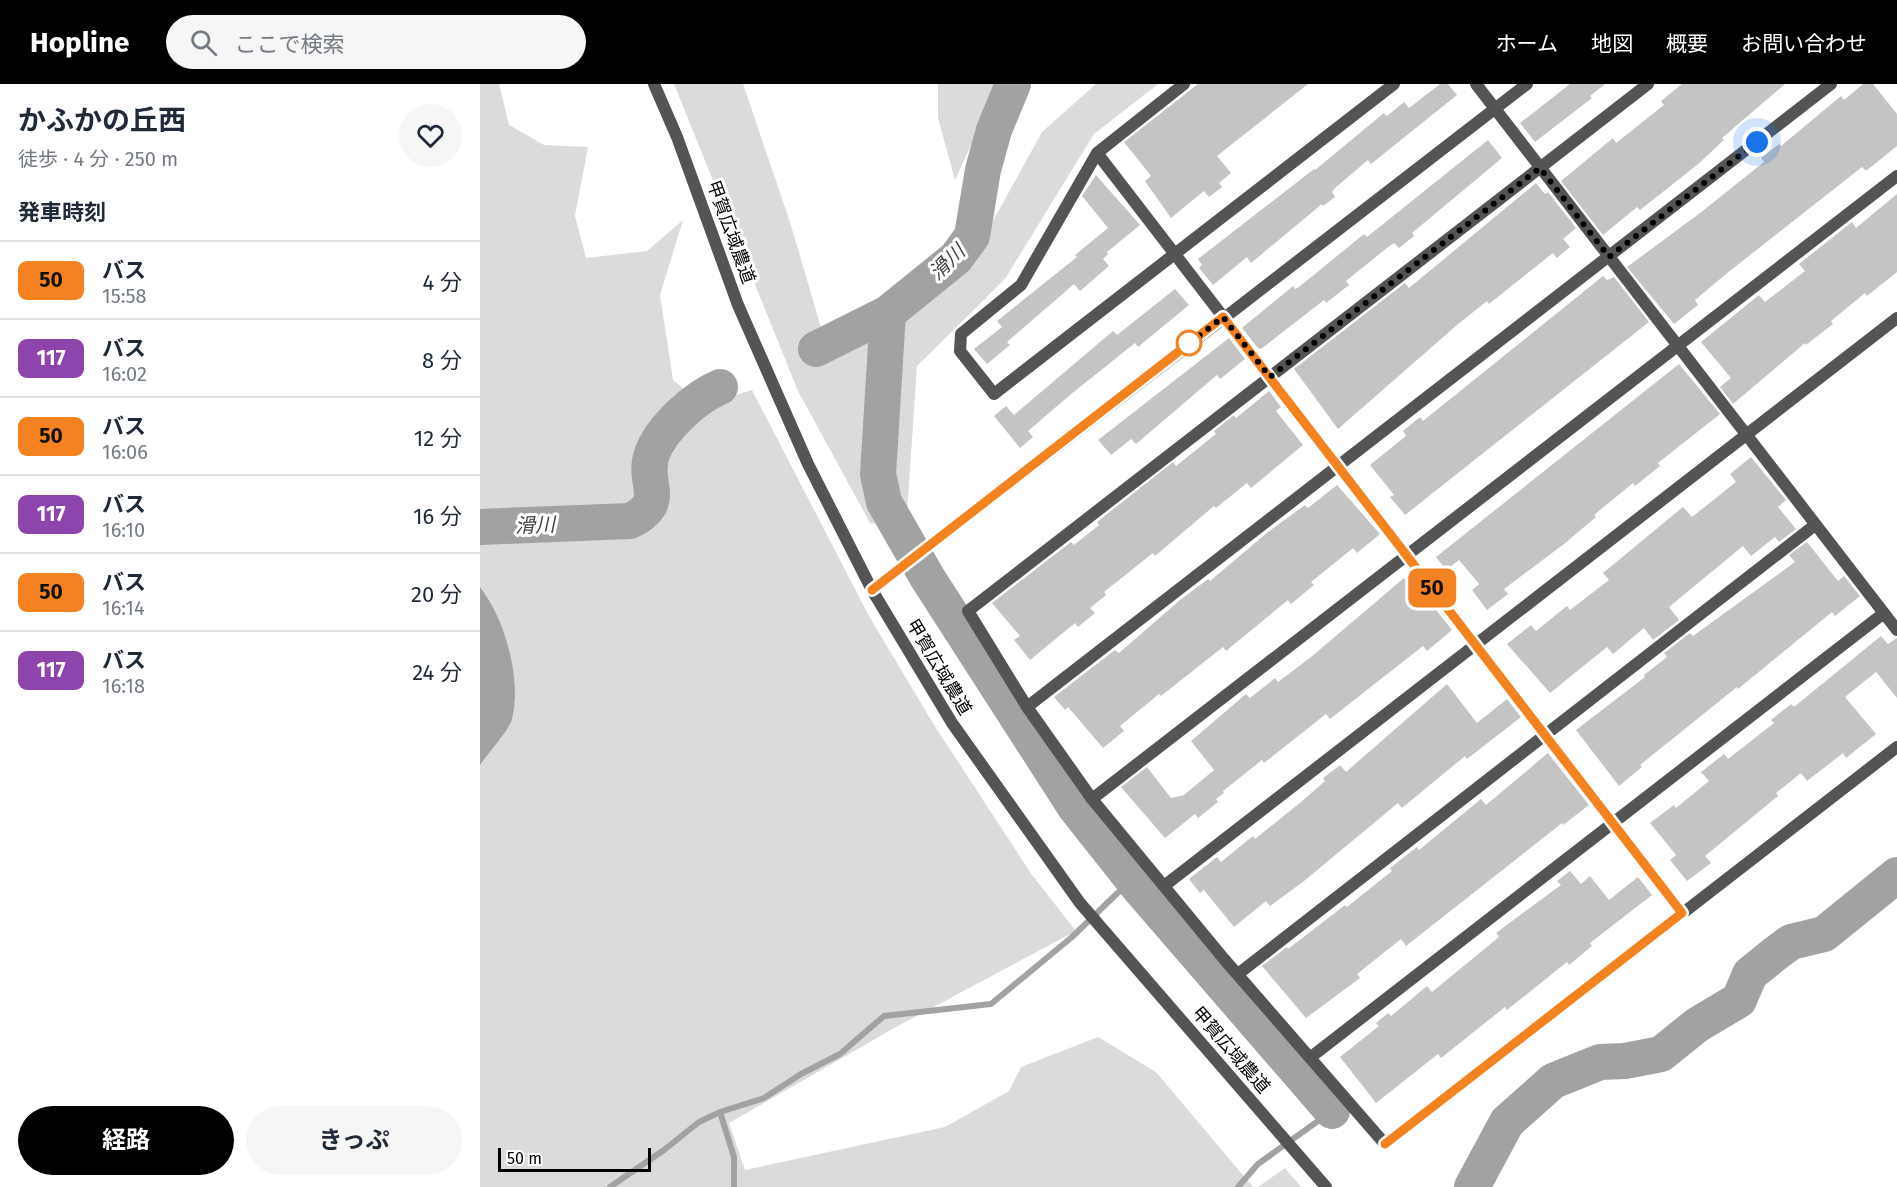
<!DOCTYPE html>
<html lang="ja">
<meta charset="utf-8">
<style>
body{margin:0;font-family:"Fira Sans","Noto Sans JP",sans-serif;background:#f6f6f7;color:#1f2937;height:100vh;display:flex;flex-direction:column;font-size:22px;white-space:nowrap}
*{box-sizing:border-box;margin:0}
p{font-size:20px;color:#747a83}
.icon{flex:none;width:33px;height:33px;fill:none;stroke:currentColor;stroke-width:2;stroke-linecap:round;stroke-linejoin:round}
.map{position:relative;flex:1;overflow:hidden}
.sheet{display:flex;flex-direction:column;background:#fff;width:480px}
.sheet>*{flex:none}
.badge{padding:0 12px;border-radius:9px;font-size:21px;line-height:39px}
.scale{position:absolute;left:18px;bottom:15px;width:153px;box-sizing:border-box;padding-left:6px;border:3px solid #000;border-top:0;font-size:16px;line-height:21px;white-space:nowrap;color:#000;-webkit-text-stroke:4px #fff;paint-order:stroke}
.you{position:absolute;width:30px;height:30px;margin:-15px;border:4px solid #fff;border-radius:50%;background:#1a73e8;box-shadow:0 0 0 9px #1a73e833}
.map>.badge{position:absolute;translate:-50% -50%;box-shadow:0 0 0 3px #fff}
h2{padding:0 18px;font-size:22px;line-height:54px}
.round{display:grid;place-items:center;flex:none;width:63px;height:63px;border-radius:32px;background:#f6f6f7}
.headline{display:flex;align-items:center;justify-content:space-between;height:102px;padding:0 18px}
h1{font-size:28px;font-weight:700;line-height:45px}
.primary-button{display:flex;gap:12px;margin-top:auto;padding:12px 18px}
.primary-button a{flex:1;height:69px;border-radius:36px;background:#000;color:#fff;font-size:24px;font-weight:700;line-height:69px;text-align:center}
.primary-button a+a{background:#f6f6f7;color:#1f2937}
ul{padding:0;list-style:none}
li{display:flex;align-items:center;gap:18px;height:78px;padding:0 18px;border-top:2px solid #e0e1e3}
li div{flex:1}
li b{display:block;font-size:22px}
li em{font-style:normal}
li .badge{min-width:66px;font-weight:700;text-align:center}
header{display:flex;align-items:center;gap:36px;box-sizing:border-box;height:84px;padding:0 30px;background:#000;color:#fff}
header strong{font-size:28px}
nav{display:flex;gap:33px;margin-inline-start:auto;font-size:21px}
.search{width:420px;height:54px;background:#f6f6f7;display:flex;align-items:center;gap:15px;box-sizing:border-box;padding:0 21px;border-radius:33px;color:#747a83;font-size:22px}
main{display:flex;flex:1;min-height:0}
.map>svg:first-child{display:block}
.green{fill:#dbdbdb}
.water{fill:#a2a2a2}
.lines{fill:none;stroke-linecap:round;stroke-linejoin:round}
.stream{stroke:#a2a2a2;stroke-width:6}
.river{stroke:#a2a2a2;stroke-width:36}
.building{fill:#c4c4c4}
.minor{stroke:#545454;stroke-width:12}
.tertiary{stroke:#545454;stroke-width:12}
.line-casing{stroke:#fff;stroke-width:14}
.line{stroke:#f58220;stroke-width:9}
.walk{stroke:#000;stroke-width:6;stroke-dasharray:0 10.8}
.stop-dot{fill:#fff;stroke:#f58220;stroke-width:3}
.labels{text-anchor:middle;stroke-width:6;stroke-linejoin:round;paint-order:stroke}
.street-label{font-size:18px;fill:#000;stroke:#fff}
.water-label{font-size:20px;font-style:italic;fill:#434343;stroke:#fff}
</style>
<header>
<strong>Hopline</strong>
<div class="search"><svg class="icon" aria-label="search" viewBox="0 0 24 24"><circle cx="10" cy="10" r="6"/><path d="M15 15l6 6"/></svg>ここで検索</div>
<nav><a>ホーム</a><a>地図</a><a>概要</a><a>お問い合わせ</a></nav>
</header>
<main>
<section class="sheet">
<div class="headline"><div><h1>かふかの丘西</h1><p>徒歩 · 4 分 · 250 m</p></div><a class="round"><svg class="icon" aria-label="heart" viewBox="0 0 24 24"><path d="M12 20l-8-8c-3-5 5-10 8-4 3-6 11-1 8 4z"/></svg></a></div>
<h2>発車時刻</h2>
<ul>
<li><span class="badge" style="background:#f58220;color:#111">50</span><div><b>バス</b><p>15:58</p></div><em>4 分</em></li>
<li><span class="badge" style="background:#8e44ad;color:#fff">117</span><div><b>バス</b><p>16:02</p></div><em>8 分</em></li>
<li><span class="badge" style="background:#f58220;color:#111">50</span><div><b>バス</b><p>16:06</p></div><em>12 分</em></li>
<li><span class="badge" style="background:#8e44ad;color:#fff">117</span><div><b>バス</b><p>16:10</p></div><em>16 分</em></li>
<li><span class="badge" style="background:#f58220;color:#111">50</span><div><b>バス</b><p>16:14</p></div><em>20 分</em></li>
<li><span class="badge" style="background:#8e44ad;color:#fff">117</span><div><b>バス</b><p>16:18</p></div><em>24 分</em></li>
</ul>
<div class="primary-button"><a>経路</a><a>きっぷ</a></div>
</section>
<div class="map">
<svg width="1417" height="1103" viewBox="0 0 1417 1103">
<rect width="100%" height="100%" fill="#fff"/>
<path class="green" d="M0,0H19L29,41L64,61L108,63L95,132L106,174L167,167L203,136L180,211L193,296L224,321L272,306L389,532L454,641L552,791L596,847L416,943L249,1039L265,1086L465,1043L529,1007L541,983L618,953L676,988L773,1103H0Z
M194,0H263L310,138L347,264L427,226L492,175L562,48L616,0H678L614,50L525,195L437,282L426,444L390,439L318,307Z
M458,0H519L475,96L458,34Z
M805,1084L821,1103H778Z"/>
<path class="water" d="M0,503C25,535 42,595 32,635C29,647 8,669 0,681Z"/>
<g class="lines">
<path class="stream" d="M240,1028L254,1073V1103
M130,1103L184,1066L219,1038L240,1028L284,1014L321,990L360,970L404,932L511,920L592,853L652,795
M758,1103L778,1080L852,1027"/>
<path class="river" d="M408,229L398,390L404,418L447,493L595,723L660,805L852,1027
M336,265L408,229L476,174L492,152L503,86L514,46L533,0
M0,443L150,437C190,417 161,400 172,370C181,344 216,313 240,303
M992,1103L1027,1038L1073,997L1120,978L1145,977L1181,970L1217,941L1259,916L1270,890L1296,869L1311,858L1344,850L1417,791"/>
</g>
<path class="building" d="M718,0H828L737,72L751,89L739,99L742,103L729,113L724,107L691,134L665,97L671,92L644,58Z
M960,0H968L977,11L891,80L888,76L855,104L852,108L855,113L843,122L842,120L771,179L767,173L733,201L719,184L722,181L718,175L834,85L835,86L904,29L907,32L924,18L929,24Z
M1090,0H1125L1110,12L1112,14L1055,58L1040,39Z
M1202,0H1305L1242,54L1244,56L1217,81L1160,126L1157,123L1123,151L1081,97L1133,54L1136,59L1184,21L1181,17Z
M1383,0H1393L1417,30V62L1386,87L1382,83L1246,190L1215,216L1218,221L1194,240L1147,183L1220,129L1284,78L1281,74L1299,60L1301,62L1361,12L1364,16Z
M1008,56L1022,74L932,149L934,152L919,164L914,159L908,163L866,197L869,201L846,219L844,216L781,265L778,264L762,244L813,202L815,205L819,203L884,150L887,153Z
M616,91L660,141L627,168L628,170L623,175L629,182L600,207L594,200L527,258L530,261L507,280L494,265L522,243L517,237L597,173L595,171L628,144L602,112Z
M1056,99L1065,110L1068,108L1096,144L1083,155L1090,163L1077,174L1073,169L1009,220L1007,217L977,241L858,345L814,285L925,199L929,204Z
M1417,110V188L1387,212L1385,209L1351,237L1353,240L1326,261L1325,259L1253,320L1240,303L1251,294L1221,258L1279,211L1285,218L1325,187L1319,180L1372,138L1376,144Z
M1123,192L1127,196L1134,193L1169,238L925,431L910,413L914,411L890,381L926,352L923,347L940,333L943,337Z
M695,205L709,221L658,263L655,259L590,311L548,347L553,353L540,364L514,332L526,322L534,331L633,247L637,251Z
M749,254L765,275L740,295L737,291L656,360L651,355L631,371L618,356Z
M1199,280L1240,330L1178,379L1180,382L1155,402L1153,399L1114,431L1116,433L1084,460L1024,505L1028,510L1007,526L992,506L999,500L979,476L966,486L956,473Z
M789,307L801,323L796,327L823,361L771,404L767,399L736,424L734,422L675,472L673,469L624,508L626,511L610,524L615,529L598,543L595,539L550,576L534,556L540,552L512,519L591,458L594,461L619,441L617,438L693,378L696,382L736,350L734,347L754,331L756,334Z
M1271,373L1306,416L1298,423L1316,445L1299,458L1295,453L1271,472L1263,462L1189,523L1199,536L1173,556L1164,544L1133,570L1127,563L1070,609L1027,560L1051,541L1056,547L1087,522L1090,526L1129,496L1123,489L1203,423L1212,433L1256,398L1250,390Z
M857,401L900,450L877,469L873,464L831,498L834,501L811,520L808,516L746,567L743,563L681,612L679,610L640,642L644,647L623,664L588,623L585,626L574,613L635,566L639,569L700,516L728,495L730,497L788,448L825,421L828,424Z
M1327,458L1358,497L1364,492L1380,512L1355,532L1352,528L1258,605L1257,603L1160,681L1162,683L1139,702L1096,646L1165,593L1164,591L1187,573L1184,569L1210,549L1213,552L1315,478L1309,471Z
M924,494L927,497L931,494L972,546L947,567L943,562L850,635L846,630L784,679L782,676L743,707L744,709L736,715L738,718L718,734L715,730L685,754L641,703L667,683L691,714L704,711L734,686L711,657L766,610L770,614L795,594L798,598L831,573Z
M1401,552L1408,560L1417,554V614L1396,588L1365,613L1396,650L1366,674L1363,669L1327,697L1321,689L1296,709L1298,712L1225,772L1231,779L1207,797L1190,776L1196,771L1170,739L1194,721L1196,724L1229,697L1221,688L1244,670L1248,675L1294,639L1291,636L1311,620L1314,623Z
M967,600L997,639L1027,615L1041,633L987,675L985,672L922,724L918,719L824,797L790,822L786,817L754,843L724,806L720,809L709,795L737,773L741,778L773,752L775,755L821,718L845,697L843,694L860,681L866,688Z
M1068,669L1109,721L1083,741L1082,739L926,862L921,855L877,890L880,894L826,934L782,882L807,863L808,865L865,821L867,823L912,787L910,784L937,763L939,766L1001,715L1006,721Z
M1090,787L1101,800L1110,792L1129,816L1158,793L1172,811L1110,859L1112,862L1089,881L1087,878L1027,926L1025,923L961,974L958,970L896,1019L860,973L899,942L896,939L908,929L911,932L947,902L952,908L1019,853L1016,849L1081,801L1077,797Z"/>
<g class="lines">
<path class="minor" d="M704,0L617,69L541,201L481,250L480,267L514,310L914,0
M996,0L1417,546
M1168,0L488,527L547,623L612,715L744,875L905,1060L1417,663
M617,69L1202,829
M547,623L1351,0
M612,715L1417,92
M684,802L1417,234
M758,890L1335,441
M831,973L1404,529"/>
<path class="tertiary" d="M174,0L197,53L258,221L328,380L392,506L472,639L600,819L846,1103
M392,506L1047,0"/>
</g>
<g class="lines">
<g class="line-casing">
<path id="line" d="M392,506L743,233L1202,829L905,1060"/>
</g>
<use href="#line" class="line"/>
<path class="walk" d="M709,259L706,262L743,233L790,293L1060,84L1129,173L1277,58"/>
</g>
<circle class="stop-dot" cx="709" cy="259" r="12"/>
<g class="labels">
<g class="street-label">
<text transform="translate(251 148) rotate(70)" y="6">甲賀広域農道</text>
<text transform="translate(459 583) rotate(59)" y="6">甲賀広域農道</text>
<text transform="translate(751 966) rotate(49)" y="6">甲賀広域農道</text>
</g>
<g class="water-label">
<text transform="translate(467 178) rotate(-44)" y="7">滑川</text>
<text transform="translate(55 441) rotate(-2)" y="7">滑川</text>
</g>
</g>
</svg>
<div class="scale">50 m</div>
<div class="you" style="left:1277px;top:58px"></div>
<b class="badge" style="left:952px;top:504px;background:#f58220;color:#111">50</b>
</div>
</main>
